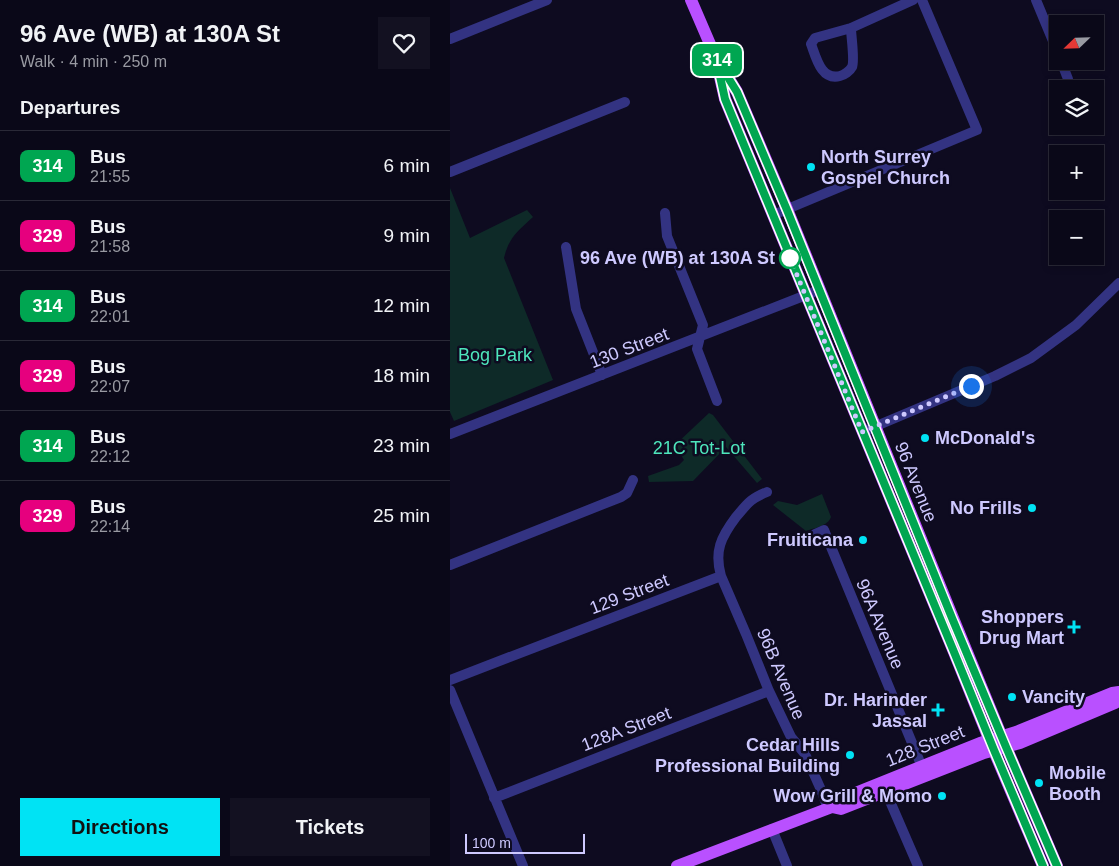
<!DOCTYPE html>
<meta charset="utf-8">
<style>
body{margin:0;font-family:Helvetica,sans-serif;background:#131121;color:#f1f3f6;height:100vh;display:flex;flex-direction:column;font-size:19px;white-space:nowrap}
*{box-sizing:border-box;margin:0}
p{font-size:16px;color:#999aa2}
.icon{flex:none;width:28px;height:28px;fill:none;stroke:currentColor;stroke-width:2;stroke-linecap:round;stroke-linejoin:round}
.map{position:relative;flex:1;overflow:hidden}
.details{display:flex;flex-direction:column;background:#0a0818;width:450px}
.details>*{flex:none}
.badge{padding:0 10px;border-radius:8px;font-size:18px;line-height:32px}
.needle{width:32px;rotate:247deg}
.tools{position:absolute;left:599px;top:15px;display:grid;gap:10px}
.tools a{display:grid;place-items:center;width:55px;height:55px;border-radius:0px;background:#0a0818;box-shadow:0 2px 8px #0003,0 0 0 1px #2a2937;font-size:25px}
.scale{position:absolute;left:15px;bottom:12px;width:120px;box-sizing:border-box;padding-left:5px;border:2px solid #cec9ff;border-top:0;font-size:14px;line-height:18px;white-space:nowrap;color:#cec9ff;-webkit-text-stroke:4px #0e0b20;paint-order:stroke}
.you{position:absolute;width:25px;height:25px;margin:-12px;border:4px solid #fff;border-radius:50%;background:#1a73e8;box-shadow:0 0 0 8px #1a73e833}
.map>.badge{position:absolute;translate:-50% -50%;box-shadow:0 0 0 2px #fff}
h2{padding:0 20px;font-size:19px;line-height:45px}
.round{display:grid;place-items:center;flex:none;width:52px;height:52px;border-radius:0px;background:#131121}
.headline{display:flex;align-items:center;justify-content:space-between;height:85px;padding:0 20px}
h1{font-size:24px;font-weight:700;line-height:38px}
.primary-button{display:flex;gap:10px;margin-top:auto;padding:10px 20px}
.primary-button a{flex:1;height:58px;border-radius:0px;background:#00e3f4;color:#111;font-size:20px;font-weight:700;line-height:58px;text-align:center}
.primary-button a+a{background:#131121;color:#f1f3f6}
ul{padding:0;list-style:none}
li{display:flex;align-items:center;gap:15px;height:70px;padding:0 20px;border-top:1px solid #2a2937}
li div{flex:1}
li b{display:block;font-size:19px}
li em{font-style:normal}
li .badge{min-width:55px;font-weight:700;text-align:center}
main{display:flex;flex:1;min-height:0}
.map>svg:first-child{display:block}
.green{fill:#0e2a28}
.lines{fill:none;stroke-linecap:round;stroke-linejoin:round}
.minor{stroke:#333382;stroke-width:10}
.major{stroke:#b950ff;stroke-width:12}
.line-casing{stroke:#fff;stroke-width:11}
.line{stroke:#00a651;stroke-width:8}
.walk{stroke:#cec9ff;stroke-width:5;stroke-dasharray:0 9}
.poi-dot{fill:#00e3f4;stroke:#0e0b20;stroke-width:2}
.stop-dot{fill:#fff;stroke:#00a651;stroke-width:2.5}
.labels{text-anchor:middle;stroke-width:5;stroke-linejoin:round;paint-order:stroke}
.poi-label{font-size:18px;font-weight:bold;fill:#cec9ff;stroke:#0e0b20;text-anchor:end}
.stop-label{font-size:18px;font-weight:bold;fill:#cec9ff;stroke:#0e0b20;text-anchor:end}
.street-label{font-size:18px;fill:#cec9ff;stroke:#0e0b20}
.park-label{font-size:18px;fill:#4ee6bc;stroke:#0e0b20}
</style>
<main>
<section class="details">
<div class="headline"><div><h1>96 Ave (WB) at 130A St</h1><p>Walk · 4 min · 250 m</p></div><a class="round"><svg class="icon" aria-label="heart" viewBox="0 0 24 24"><path d="M12 20l-8-8c-3-5 5-10 8-4 3-6 11-1 8 4z"/></svg></a></div>
<h2>Departures</h2>
<ul>
<li><span class="badge" style="background:#00a651;color:#fff">314</span><div><b>Bus</b><p>21:55</p></div><em>6 min</em></li>
<li><span class="badge" style="background:#e6007e;color:#fff">329</span><div><b>Bus</b><p>21:58</p></div><em>9 min</em></li>
<li><span class="badge" style="background:#00a651;color:#fff">314</span><div><b>Bus</b><p>22:01</p></div><em>12 min</em></li>
<li><span class="badge" style="background:#e6007e;color:#fff">329</span><div><b>Bus</b><p>22:07</p></div><em>18 min</em></li>
<li><span class="badge" style="background:#00a651;color:#fff">314</span><div><b>Bus</b><p>22:12</p></div><em>23 min</em></li>
<li><span class="badge" style="background:#e6007e;color:#fff">329</span><div><b>Bus</b><p>22:14</p></div><em>25 min</em></li>
</ul>
<div class="primary-button"><a>Directions</a><a>Tickets</a></div>
</section>
<div class="map">
<svg width="669" height="866" viewBox="0 0 669 866">
<rect width="100%" height="100%" fill="#0e0b20"/>
<path class="green" d="M0,188L20,238L77,210L83,217C68,231 59,237 54,258L103,380L4,421L0,412Z
M259,413L263,415L312,479L307,483L276,447L243,481L199,482L198,476L229,465L234,460L225,445Z
M372,494L381,517C378,526 364,528 356,531L323,505L328,501L347,505Z"/>
<g class="lines">
<path class="minor" d="M586,0L608,53
M401,28C401,36 405,61 402,67C400,71 394,75 390,76C371,81 366,57 361,44L365,38L401,28L463,0
M0,39L97,0
M611,61L618,79
M0,172L175,102
M215,213L217,236L253,325L247,349L267,401
M323,215L527,130L472,0
M116,247L126,309L152,375
M412,432L545,376L581,358L626,325L669,283
M0,434L369,290
M365,534L374,530L472,767
M0,565L171,497L177,493L183,480
M271,576L296,634L319,691L341,737L355,754L372,792L378,809
M0,680L271,576C264,551 271,537 286,517C298,503 300,499 317,492
M0,690L73,866
M436,792L468,866
M44,798L319,691
M322,829L337,866"/>
<path class="major" d="M241,0L266,58L287,92L337,209L503,618L556,747L607,866
M268,68L275,99L504,652L544,751L593,866
M382,807L391,809L534,753L570,743L665,703L669,700
M227,866L382,807L388,800L530,743L566,732L662,693L669,692"/>
</g>
<g class="lines">
<g class="line-casing">
<path id="line" d="M593,866L544,750L504,652L275,99L266,58L287,92L337,210L502,618L556,747L607,866"/>
</g>
<use href="#line" class="line"/>
<path class="walk" d="M340,258L412,432L521,386"/>
</g>
<g class="poi-dot">
<circle cx="361" cy="167" r="5"/>
<circle cx="475" cy="438" r="5"/>
<circle cx="582" cy="508" r="5"/>
<circle cx="413" cy="540" r="5"/>
<path d="M621.5 619.5h5v5h5v5h-5v5h-5v-5h-5v-5h5z"/>
<circle cx="562" cy="697" r="5"/>
<path d="M485.5 702.5h5v5h5v5h-5v5h-5v-5h-5v-5h5z"/>
<circle cx="400" cy="755" r="5"/>
<circle cx="589" cy="783" r="5"/>
<circle cx="492" cy="796" r="5"/>
</g>
<circle class="stop-dot" cx="340" cy="258" r="10"/>
<g class="labels">
<g class="poi-label">
<text x="371" y="163" text-anchor="start">North Surrey<tspan x="371" dy="21">Gospel Church</tspan></text>
<text x="485" y="444" text-anchor="start">McDonald's</text>
<text x="572" y="514">No Frills</text>
<text x="403" y="546">Fruiticana</text>
<text x="614" y="623">Shoppers<tspan x="614" dy="21">Drug Mart</tspan></text>
<text x="572" y="703" text-anchor="start">Vancity</text>
<text x="477" y="706">Dr. Harinder<tspan x="477" dy="21">Jassal</tspan></text>
<text x="390" y="751">Cedar Hills<tspan x="390" dy="21">Professional Building</tspan></text>
<text x="599" y="779" text-anchor="start">Mobile<tspan x="599" dy="21">Booth</tspan></text>
<text x="482" y="802">Wow Grill &amp; Momo</text>
</g>
<g class="stop-label">
<text x="325" y="264">96 Ave (WB) at 130A St</text>
</g>
<g class="street-label">
<text transform="translate(179 348) rotate(-21)" y="6">130 Street</text>
<text transform="translate(466 482) rotate(68)" y="6">96 Avenue</text>
<text transform="translate(179 594) rotate(-21)" y="6">129 Street</text>
<text transform="translate(430 624) rotate(67)" y="6">96A Avenue</text>
<text transform="translate(331 674) rotate(67)" y="6">96B Avenue</text>
<text transform="translate(176 729) rotate(-21)" y="6">128A Street</text>
<text transform="translate(475 746) rotate(-22)" y="6">128 Street</text>
</g>
<g class="park-label">
<text x="45" y="361">Bog Park</text>
<text x="249" y="454">21C Tot-Lot</text>
</g>
</g>
</svg>
<div class="tools">
<a><svg class="needle" viewBox="-14 -14 28 28"><path d="M0-13l5 13h-10z" fill="#e53935"/><path d="M0 13l5-13h-10z" fill="#999aa2"/></svg></a>
<a><svg class="icon" aria-label="layers" viewBox="0 0 24 24"><path d="M12 4l9 5-9 5-9-5zM3 14l9 5 9-5"/></svg></a>
<a>+</a>
<a>−</a>
</div>
<div class="scale">100 m</div>
<div class="you" style="left:521px;top:386px"></div>
<b class="badge" style="left:267px;top:60px;background:#00a651;color:#fff">314</b>
</div>
</main>
